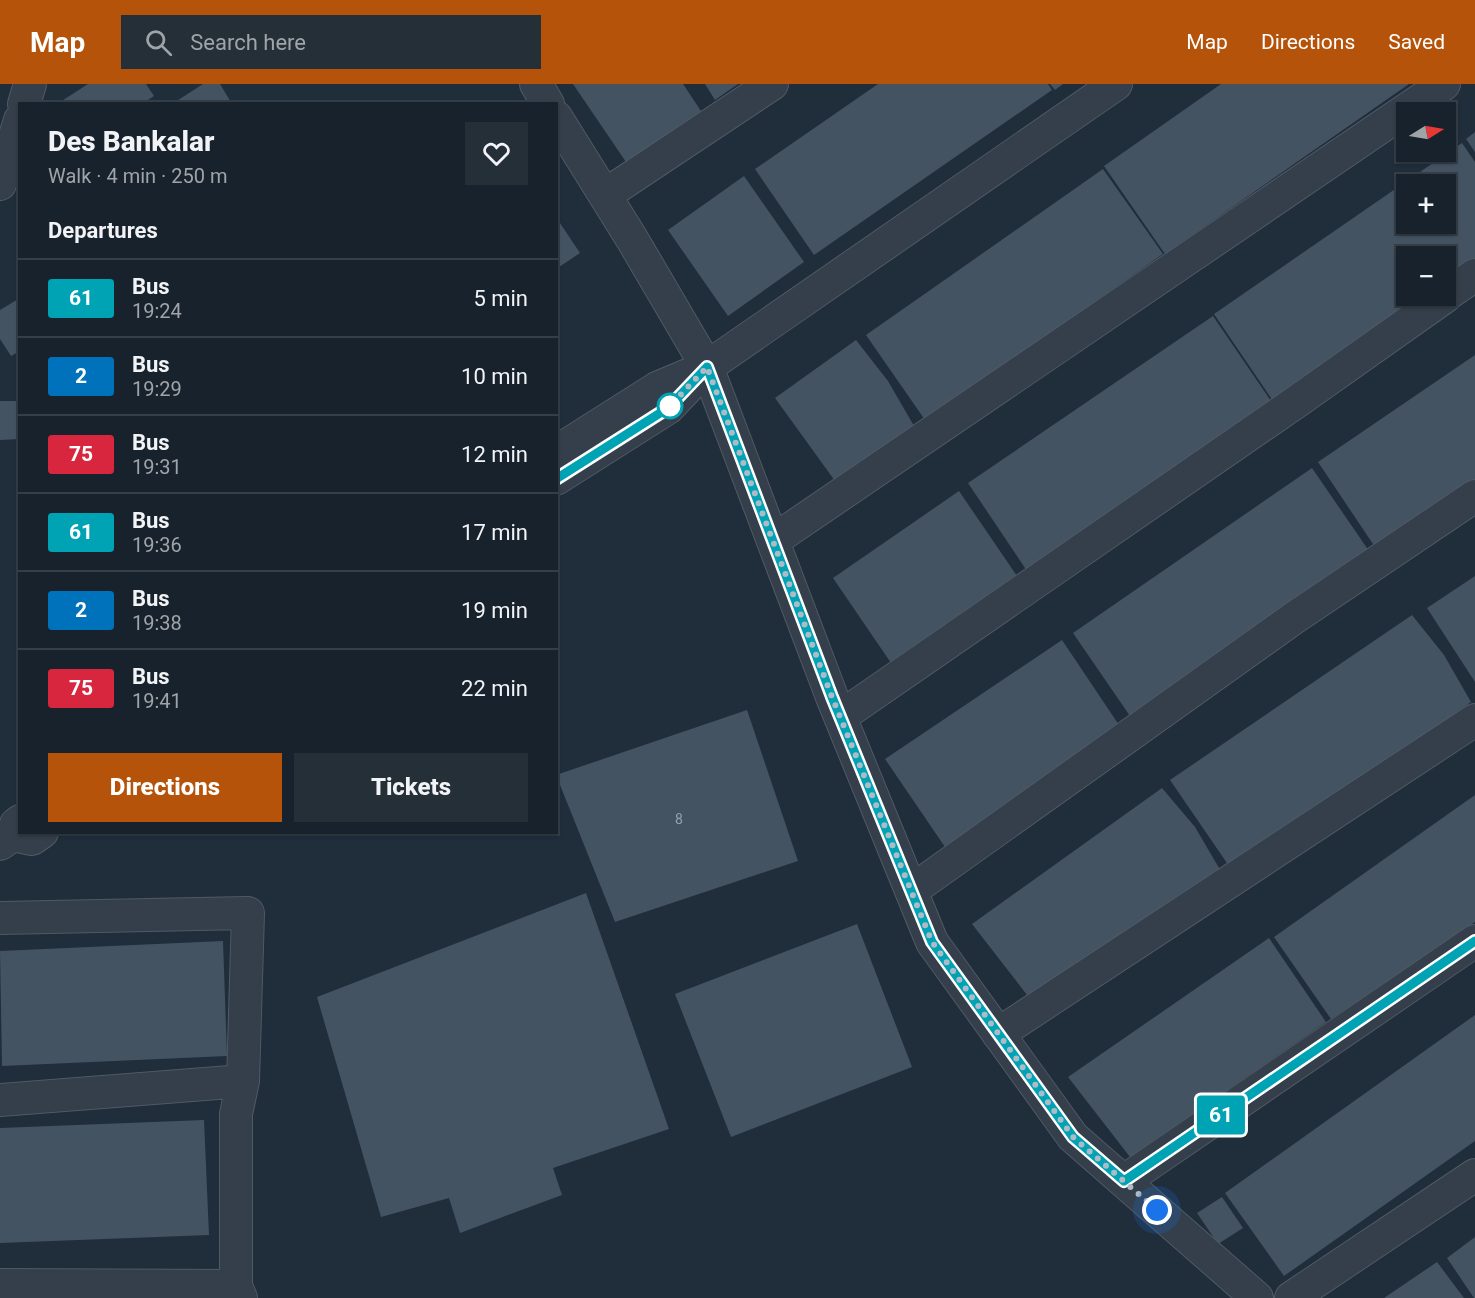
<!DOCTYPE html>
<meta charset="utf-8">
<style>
body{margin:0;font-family:Roboto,sans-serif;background:#252f38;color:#f1f3f6;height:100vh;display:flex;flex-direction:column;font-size:22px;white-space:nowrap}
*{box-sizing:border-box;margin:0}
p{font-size:20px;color:#9fa4a9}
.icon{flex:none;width:33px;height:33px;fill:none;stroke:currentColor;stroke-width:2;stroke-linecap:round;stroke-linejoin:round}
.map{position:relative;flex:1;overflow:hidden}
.sheet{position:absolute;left:18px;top:18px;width:540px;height:732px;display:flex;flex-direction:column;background:#18222c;border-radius:0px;box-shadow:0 2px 4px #0004,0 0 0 2px #363f48}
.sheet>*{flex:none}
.badge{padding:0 12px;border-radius:4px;font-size:21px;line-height:39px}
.needle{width:39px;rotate:79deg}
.controls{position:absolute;left:1396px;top:18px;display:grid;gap:12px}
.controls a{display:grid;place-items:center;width:60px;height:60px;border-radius:0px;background:#18222c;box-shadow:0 2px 4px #0004,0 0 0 2px #363f48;font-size:30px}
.you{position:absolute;width:30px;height:30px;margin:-15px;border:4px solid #fff;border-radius:50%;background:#1a73e8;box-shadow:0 0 0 9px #1a73e833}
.map>.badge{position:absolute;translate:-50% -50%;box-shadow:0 0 0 3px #fff}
h2{padding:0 30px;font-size:22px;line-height:54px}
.round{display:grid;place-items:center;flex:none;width:63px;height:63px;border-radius:0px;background:#252f38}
.overview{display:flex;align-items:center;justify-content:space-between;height:102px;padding:0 30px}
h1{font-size:28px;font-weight:800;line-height:45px}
.button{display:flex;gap:12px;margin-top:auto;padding:12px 30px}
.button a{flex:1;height:69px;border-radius:0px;background:#b45309;color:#fff;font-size:24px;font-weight:800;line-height:69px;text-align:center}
.button a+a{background:#252f38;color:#f1f3f6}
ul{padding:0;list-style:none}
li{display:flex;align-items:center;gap:18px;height:78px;padding:0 30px;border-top:2px solid #363f48}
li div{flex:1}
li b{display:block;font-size:22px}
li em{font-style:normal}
li .badge{min-width:66px;font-weight:700;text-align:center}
header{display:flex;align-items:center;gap:36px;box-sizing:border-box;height:84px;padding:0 30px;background:#b45309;color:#fff}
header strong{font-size:28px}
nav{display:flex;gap:33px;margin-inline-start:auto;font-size:21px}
.search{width:420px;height:54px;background:#252f38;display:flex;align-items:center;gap:15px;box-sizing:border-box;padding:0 21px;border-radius:0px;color:#9fa4a9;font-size:22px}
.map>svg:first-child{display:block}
.building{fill:#445362;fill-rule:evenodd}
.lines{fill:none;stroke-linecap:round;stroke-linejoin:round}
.street-casing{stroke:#4f5a65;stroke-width:34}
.street{stroke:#343f4b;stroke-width:32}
.line-casing{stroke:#fff;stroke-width:14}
.line{stroke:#00a3b4;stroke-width:9}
.walk{stroke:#afbac7;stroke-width:6;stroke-dasharray:0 10.8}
.stop-dot{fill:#fff;stroke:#00a3b4;stroke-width:3}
.labels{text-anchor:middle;stroke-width:5;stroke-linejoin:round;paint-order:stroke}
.number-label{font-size:14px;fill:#94a0ae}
</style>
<header>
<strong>Map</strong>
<div class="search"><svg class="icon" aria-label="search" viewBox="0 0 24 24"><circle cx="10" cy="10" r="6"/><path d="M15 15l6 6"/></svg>Search here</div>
<nav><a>Map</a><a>Directions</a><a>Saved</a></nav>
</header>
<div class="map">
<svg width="1475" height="1214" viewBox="0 0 1475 1214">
<rect width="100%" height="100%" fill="#202d3b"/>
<path class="building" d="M88,0H146L154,12L142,20H57Z
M203,0H220L232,20H172Z
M573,0H683L701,27L626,78Z
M705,0H738L715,16Z
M878,0H1048L1052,6L814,171L755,85Z
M1050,0H1063L1055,6Z
M1221,0H1409L1165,170L1104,82Z
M1475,48V68L1466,55Z
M1462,59L1475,78V178L1446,198V172H1407V212H1427L1273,317L1214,230ZM1407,100H1446V140H1407Z
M1103,85L1163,170L925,336L866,251Z
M744,92L804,178L728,232L668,146Z
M556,133L580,169L556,185Z
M20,214V267L11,272L0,255V226Z
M1213,232L1273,320L1027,487L968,399Z
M856,256L888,297L914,342L835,397L775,314Z
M1475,271V399L1377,466L1318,378Z
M0,317H20V355L0,356Z
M1312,384L1369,467L1130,632L1073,549Z
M959,407L1017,492L891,579L833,494Z
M1475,492V598L1427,524Z
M1412,531L1444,571L1471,618L1231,785L1170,696Z
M1062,556L1121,644L945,763L885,675Z
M747,626L798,777L615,838L556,691Z
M1162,704L1195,743L1222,789L1034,920L972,840Z
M1475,711V838L1331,935L1274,853Z
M586,809L669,1045L553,1084L562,1111L460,1149L449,1114L381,1133L317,913Z
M857,840L912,983L731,1053L675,910Z
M1269,854L1326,938L1130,1073L1068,993Z
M223,857L227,972L2,982L0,867Z
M1475,931V1057L1284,1192L1225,1109Z
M204,1036L209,1151L0,1159V1044Z
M1222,1113L1243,1144L1218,1160L1197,1129Z
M1475,1153V1214H1474L1447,1174Z
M1437,1178L1464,1214H1384Z"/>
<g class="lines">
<g class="street-casing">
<path id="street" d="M536,0L548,20
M24,20L30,0
M556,33L632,155L707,283L832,613L932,858L1073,1053L1257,1214
M0,100L20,36
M605,111L772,0
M1446,211L1475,191
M556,368L657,304L695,288
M556,395L668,324L707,283L1116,0
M774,456L1444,0
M840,633L1299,316L1446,212
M13,751L32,755L42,748
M0,760L13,751L16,740L20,737
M911,807L1294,534L1475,412
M0,834L248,829L243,997L236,1030V1202L241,1214
M998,950L1475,636
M0,1016L243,997
M1124,1097L1475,857
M0,1201L236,1202
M1291,1214L1475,1091"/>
</g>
<use href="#street" class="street"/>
</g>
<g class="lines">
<g class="line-casing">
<path id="line" d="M556,395L668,324L707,283L832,613L932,858L1073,1053L1124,1097L1475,857"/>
</g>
<use href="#line" class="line"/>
<path class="walk" d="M670,322L668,324L707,283L832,613L932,858L1073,1053L1157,1126"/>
</g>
<circle class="stop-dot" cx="670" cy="322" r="12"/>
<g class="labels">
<g class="number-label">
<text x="679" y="740">8</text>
</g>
</g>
</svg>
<div class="controls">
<a><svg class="needle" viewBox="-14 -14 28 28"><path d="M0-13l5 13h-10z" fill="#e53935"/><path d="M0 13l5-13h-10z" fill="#9fa4a9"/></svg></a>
<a>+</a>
<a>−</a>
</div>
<div class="you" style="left:1157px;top:1126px"></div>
<b class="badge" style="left:1221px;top:1031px;background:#00a3b4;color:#fff">61</b>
<section class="sheet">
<div class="overview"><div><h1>Des Bankalar</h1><p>Walk · 4 min · 250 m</p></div><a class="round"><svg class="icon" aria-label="heart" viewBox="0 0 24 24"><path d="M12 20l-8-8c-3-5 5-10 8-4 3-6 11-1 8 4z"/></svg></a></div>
<h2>Departures</h2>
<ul>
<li><span class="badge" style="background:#00a3b4;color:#fff">61</span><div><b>Bus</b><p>19:24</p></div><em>5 min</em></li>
<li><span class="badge" style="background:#0072bc;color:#fff">2</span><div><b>Bus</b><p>19:29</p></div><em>10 min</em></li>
<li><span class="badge" style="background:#d7263d;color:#fff">75</span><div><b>Bus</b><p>19:31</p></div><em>12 min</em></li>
<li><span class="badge" style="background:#00a3b4;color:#fff">61</span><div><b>Bus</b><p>19:36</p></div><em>17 min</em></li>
<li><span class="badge" style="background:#0072bc;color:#fff">2</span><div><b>Bus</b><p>19:38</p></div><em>19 min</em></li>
<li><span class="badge" style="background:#d7263d;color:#fff">75</span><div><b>Bus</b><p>19:41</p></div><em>22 min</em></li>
</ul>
<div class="button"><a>Directions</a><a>Tickets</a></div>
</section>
</div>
